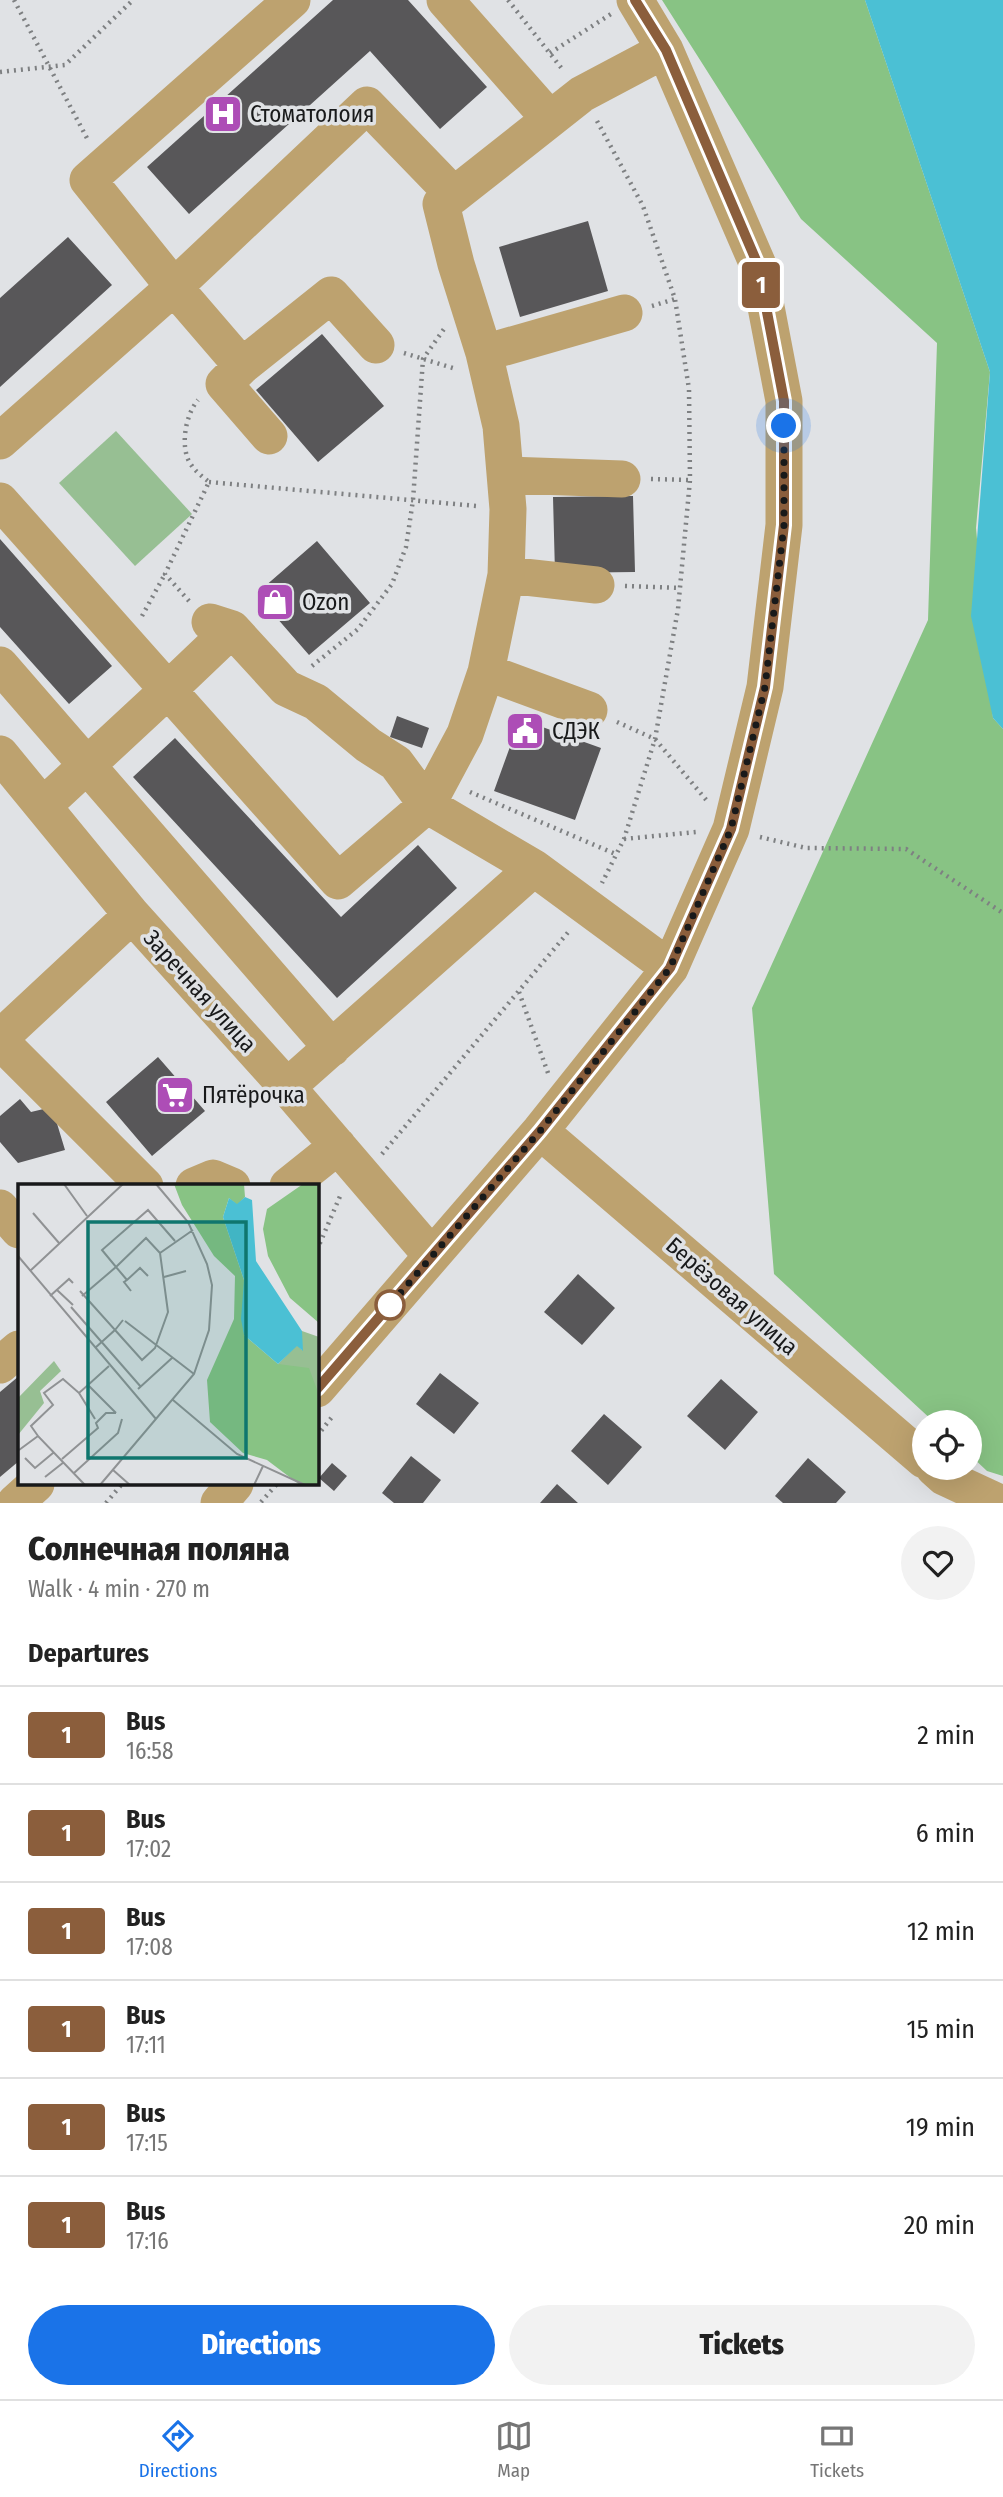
<!DOCTYPE html>
<meta charset="utf-8">
<style>
body{margin:0;font-family:"Fira Sans Condensed",sans-serif;background:#f2f2f2;color:#222;height:100vh;display:flex;flex-direction:column;font-size:26px;white-space:nowrap}
*{box-sizing:border-box;margin:0}
p{font-size:23px;color:#767676}
.icon{flex:none;width:38px;height:38px;fill:none;stroke:currentColor;stroke-width:2;stroke-linecap:round;stroke-linejoin:round}
.map{position:relative;height:1503px;overflow:hidden}
.sheet{display:flex;flex-direction:column;background:#fff;flex:1}
.sheet>*{flex:none}
.badge{padding:0 14px;border-radius:5px;font-size:24px;line-height:46px}
.fabs{position:absolute;left:912px;top:1410px;display:grid;gap:14px}
.fabs a{display:grid;place-items:center;width:70px;height:70px;border-radius:50%;background:#fff;box-shadow:0 7px 28px #0002;font-size:35px}
.you{position:absolute;width:35px;height:35px;margin:-18px;border:5px solid #fff;border-radius:50%;background:#1a73e8;box-shadow:0 0 0 10px #1a73e833}
.map>.badge{position:absolute;translate:-50% -50%;box-shadow:0 0 0 4px #fff}
h2{padding:0 28px;font-size:26px;line-height:63px}
.round{display:grid;place-items:center;flex:none;width:74px;height:74px;border-radius:37px;background:#f2f2f2}
.head{display:flex;align-items:center;justify-content:space-between;height:119px;padding:0 28px}
h1{font-size:33px;font-weight:800;line-height:52px}
.cta{display:flex;gap:14px;margin-top:auto;padding:14px 28px}
.cta a{flex:1;height:80px;border-radius:42px;background:#1a73e8;color:#fff;font-size:28px;font-weight:800;line-height:80px;text-align:center}
.cta a+a{background:#f2f2f2;color:#222}
ul{padding:0;list-style:none}
li{display:flex;align-items:center;gap:21px;height:98px;padding:0 28px;border-top:2px solid #e0e0e0}
li div{flex:1}
li b{display:block;font-size:26px}
li em{font-style:normal}
li .badge{min-width:77px;font-weight:700;text-align:center}
.tabs{display:flex;justify-content:space-around;align-items:center;height:98px;border-top:2px solid #e0e0e0;background:#fff;font-size:19px;color:#767676}
.tabs a{display:grid;justify-items:center;gap:4px}
.tabs .current{color:#1a73e8}
.map>svg:first-child{display:block}
.green{fill:#97bf93}
.forest{fill:#88c384}
.water{fill:#4bc0d4}
.building{fill:#585759}
.lines{fill:none;stroke-linecap:round;stroke-linejoin:round}
.path{stroke:#7e8082;stroke-width:4.5;stroke-dasharray:2 5;stroke-linecap:butt}
.minor{stroke:#bda26f;stroke-width:37}
.line-casing{stroke:#fff;stroke-width:16}
.line{stroke:#8b5e3c;stroke-width:10}
.walk{stroke:#18191a;stroke-width:7;stroke-dasharray:0 12.6}
.stop-dot{fill:#fff;stroke:#8b5e3c;stroke-width:3.5}
.labels{text-anchor:middle;stroke-width:7;stroke-linejoin:round;paint-order:stroke}
.poi-label{font-size:23px;fill:#18191a;stroke:#e0e2e5;text-anchor:start}
.street-label{font-size:23px;fill:#18191a;stroke:#e0e2e5}
.inset-road{fill:none;stroke:#909294;stroke-width:2}
.view{fill:#0f766e;fill-opacity:0.15;stroke:#0f766e;stroke-width:3.5}
.inset-edge{fill:none;stroke:#18191a;stroke-width:3.5}
</style>
<div class="map">
<svg width="1003" height="1503" viewBox="0 0 1003 1503">
<rect width="100%" height="100%" fill="#e0e2e5"/>
<path class="green" d="M116,431L192,514L135,566L59,483Z"/>
<path class="forest" d="M662,0H865L990,372L976,528L993,718L1003,729V1476L987,1471L970,1455V1423H935L774,1274L752,1008L928,620L937,343L801,219Z"/>
<path class="water" d="M865,0H1003V729L993,718L971,616L990,372Z"/>
<path class="building" d="M333,0H408L487,87L440,129L370,51L189,214L147,167Z
M588,221L608,291L520,317L499,247Z
M68,237L112,285L0,387V298Z
M322,334L384,406L318,462L256,390Z
M633,496L635,572L555,573L553,497Z
M0,539L112,666L69,704L0,627Z
M317,541L370,603L309,655L256,594Z
M397,716L429,728L422,748L390,737Z
M520,719L601,748L575,820L494,791Z
M175,738L341,917L418,845L457,888L337,998L133,777Z
M158,1057L205,1111L152,1156L106,1102Z
M20,1099L31,1112L52,1107L65,1150L18,1163L0,1142V1116Z
M578,1274L615,1308L582,1345L544,1312Z
M440,1373L479,1403L454,1434L416,1404Z
M19,1376V1461L0,1477V1392Z
M721,1379L758,1412L725,1450L687,1416Z
M604,1414L642,1447L608,1485L571,1451Z
M411,1456L441,1480L423,1503H394L382,1493Z
M808,1458L846,1492L836,1503H783L775,1496Z
M332,1463L347,1476L334,1491L319,1478Z
M557,1484L578,1503H540Z"/>
<g class="lines">
<path class="path" d="M14,0L89,142
M508,0L563,70
M550,53L611,14
M0,72L65,65L133,0
M597,121L643,206L675,299L689,389L690,480L678,609L655,739L624,839L602,883
M652,306L675,299
M404,353L456,369
M651,479L690,480
M209,482L477,506
M625,586L680,588
M189,601L165,574L209,482C203,477 196,472 192,466C179,450 185,415 198,400
M142,616L165,574
M312,666L358,629L392,584L406,547L413,500L423,359L444,329
M617,722L655,739L708,802
M470,792L618,855
M760,837L806,848L906,849L1003,913
M624,839L696,832
M519,992L548,1073
M382,1154L570,930
M317,1250L341,1194
M317,1436L332,1417
M261,1502L277,1484
M106,1503L122,1484"/>
<path class="minor" d="M445,0L549,118
M454,195L582,94L665,50
M484,353L624,313
M269,436L224,384L242,366L331,295L376,345
M0,441L174,287L242,366
M506,475L622,479
M0,501L168,690L232,629L210,622
M506,575L596,585
M232,629L286,688L316,702L368,745L396,763L427,805L534,868L670,968
M0,665L332,1048
M486,672L589,710
M0,754L132,915L287,1087L432,1256
M44,805L168,690L338,881L427,805L465,734L486,672L506,575L508,509L501,426L484,353L456,264L441,204L454,195L367,105L174,287L88,180L292,0
M0,1038L132,915
M0,1041L145,1186
M287,1087L534,868
M540,1131L924,1460
M194,1186L213,1178L232,1186
M288,1186L338,1146
M0,1208L19,1230
M0,1365L19,1349
M317,1389L540,1131L670,968L731,829L765,687L784,525V401L758,265L665,50L635,0
M934,1468L944,1477L1000,1503
M15,1503L36,1484
M219,1503L235,1484"/>
</g>
<g class="lines">
<g class="line-casing">
<path id="line" d="M317,1389L540,1131L670,968L731,829L765,687L784,525V401L758,265L666,50L635,0"/>
</g>
<use href="#line" class="line"/>
<path class="walk" d="M390,1305L383,1313L540,1131L670,968L731,829L765,687L784,525V426"/>
</g>
<defs>
<g id="hospital-square" transform="scale(2.0125)"><rect x="-9" y="-9" width="18" height="18" rx="4" fill="#ad4db6" stroke="#e0e2e5"/><path d="M-5-5h3v3.5h4V-5h3V5h-3V1.5h-4V5h-3Z" fill="#fff"/></g>
<g id="shop-square" transform="scale(2.0125)"><rect x="-9" y="-9" width="18" height="18" rx="4" fill="#ad4db6" stroke="#e0e2e5"/><path d="M-5-2.5h2.3a2.7 3.5 0 0 1 5.4 0H5L5.5 6h-11ZM-1.5-2.5h3a1.5 2.3 0 0 0-3 0Z" fill="#fff"/></g>
<g id="civic-square" transform="scale(2.0125)"><rect x="-9" y="-9" width="18" height="18" rx="4" fill="#ad4db6" stroke="#e0e2e5"/><path d="M-.6-6.5H3V-4.5H.6V-3L4-1V1h2V6H-6V1h2V-1L-.6-3ZM-1.2 2.5V6h2.4V2.5Z" fill="#fff"/></g>
<g id="supermarket-square" transform="scale(2.0125)"><rect x="-9" y="-9" width="18" height="18" rx="4" fill="#ad4db6" stroke="#e0e2e5"/><path d="M-6-5.5h2.5l.6 2H6L4.5 2H-2.5L-4.4-4H-6ZM-1.5 3.2a1.3 1.3 0 1 0 .1 0ZM3 3.2a1.3 1.3 0 1 0 .1 0Z" fill="#fff"/></g>
</defs>
<g fill-rule="evenodd">
<use href="#hospital-square" x="223" y="114"/>
<use href="#shop-square" x="275" y="602"/>
<use href="#civic-square" x="525" y="731"/>
<use href="#supermarket-square" x="175" y="1095"/>
</g>
<circle class="stop-dot" cx="390" cy="1305" r="14"/>
<g class="labels">
<g class="poi-label">
<text x="250" y="122">Стоматолоия</text>
<text x="302" y="610">Ozon</text>
<text x="552" y="739">СДЭК</text>
<text x="202" y="1103">Пятёрочка</text>
</g>
<g class="street-label">
<text transform="translate(200 991) rotate(48)" y="8">Заречная улица</text>
<text transform="translate(732 1296) rotate(41)" y="8">Берёзовая улица</text>
</g>
</g>
<g transform="translate(18 1184)">
<rect width="301" height="301" fill="#e0e2e5"/>
<path d="M284,147L301,153V211L260,180L279,161L284,166ZM36,177L43,187L22,207L26,219L0,251V214Z" fill="#97bf93"/>
<path d="M156,0H226L227,13L219,21L211,14L205,33L226,96V151L260,180L291,184L301,211V301H282L249,276L225,269L192,238L189,196L216,135L217,92L196,72L164,21ZM285,0H301V139L272,114L250,72L245,45L249,25Z" fill="#88c384"/>
<path d="M227,13L234,16L238,77L284,147L285,167L279,162L260,180L226,151L223,135L226,96L205,33L211,14L219,20Z" fill="#4bc0d4"/>
<path class="inset-road" d="M46,0L69,32M15,29L41,59M142,69L175,46M0,72L138,235M12,87L105,0M146,93L168,87M39,106L55,121M62,107L97,146L105,136M113,107L106,98L109,96L122,84L130,92M32,112L51,95L55,99M64,112L98,83L109,96M53,123L123,203M107,137L176,190M77,164L97,146L124,176L137,164L150,128L142,69L128,54L98,83L84,66L130,26L157,57M91,182L70,201L98,229M120,205L154,174M61,209L77,235M155,216L219,270L287,301M20,252L13,242L35,221L26,209L45,195L61,209L70,201M1,266L20,252L67,301M7,274L17,284L35,269M44,275L80,244L78,239L88,229H98M95,286L112,301M56,289L100,249L104,235M27,293L46,278M82,301L176,190L191,146L194,101L189,80L170,38L138,0M236,301L245,282"/>
<path class="view" d="M70,38H228V274H70Z"/>
<rect width="301" height="301" class="inset-edge"/>
</g>
</svg>
<div class="fabs">
<a><svg class="icon" aria-label="locate" viewBox="0 0 24 24"><circle cx="12" cy="12" r="6"/><path d="M12 2v4M12 18v4M2 12h4M18 12h4"/></svg></a>
</div>
<div class="you" style="left:784px;top:426px"></div>
<b class="badge" style="left:761px;top:285px;background:#8b5e3c;color:#fff">1</b>
</div>
<section class="sheet">
<div class="head"><div><h1>Солнечная поляна</h1><p>Walk · 4 min · 270 m</p></div><a class="round"><svg class="icon" aria-label="heart" viewBox="0 0 24 24"><path d="M12 20l-8-8c-3-5 5-10 8-4 3-6 11-1 8 4z"/></svg></a></div>
<h2>Departures</h2>
<ul>
<li><span class="badge" style="background:#8b5e3c;color:#fff">1</span><div><b>Bus</b><p>16:58</p></div><em>2 min</em></li>
<li><span class="badge" style="background:#8b5e3c;color:#fff">1</span><div><b>Bus</b><p>17:02</p></div><em>6 min</em></li>
<li><span class="badge" style="background:#8b5e3c;color:#fff">1</span><div><b>Bus</b><p>17:08</p></div><em>12 min</em></li>
<li><span class="badge" style="background:#8b5e3c;color:#fff">1</span><div><b>Bus</b><p>17:11</p></div><em>15 min</em></li>
<li><span class="badge" style="background:#8b5e3c;color:#fff">1</span><div><b>Bus</b><p>17:15</p></div><em>19 min</em></li>
<li><span class="badge" style="background:#8b5e3c;color:#fff">1</span><div><b>Bus</b><p>17:16</p></div><em>20 min</em></li>
</ul>
<div class="cta"><a>Directions</a><a>Tickets</a></div>
</section>
<nav class="tabs">
<a class="current"><svg class="icon" aria-label="directions" viewBox="0 0 24 24"><path d="M12 3l9 9-9 9-9-9zM9 14v-3h6M13 9l2 2-2 2"/></svg>Directions</a>
<a><svg class="icon" aria-label="map" viewBox="0 0 24 24"><path d="M3 6l6-2 6 2 6-2v14l-6 2-6-2-6 2zM9 4v14M15 6v14"/></svg>Map</a>
<a><svg class="icon" aria-label="tickets" viewBox="0 0 24 24"><path d="M3 7h18v10H3zM15 7v10"/></svg>Tickets</a>
</nav>
